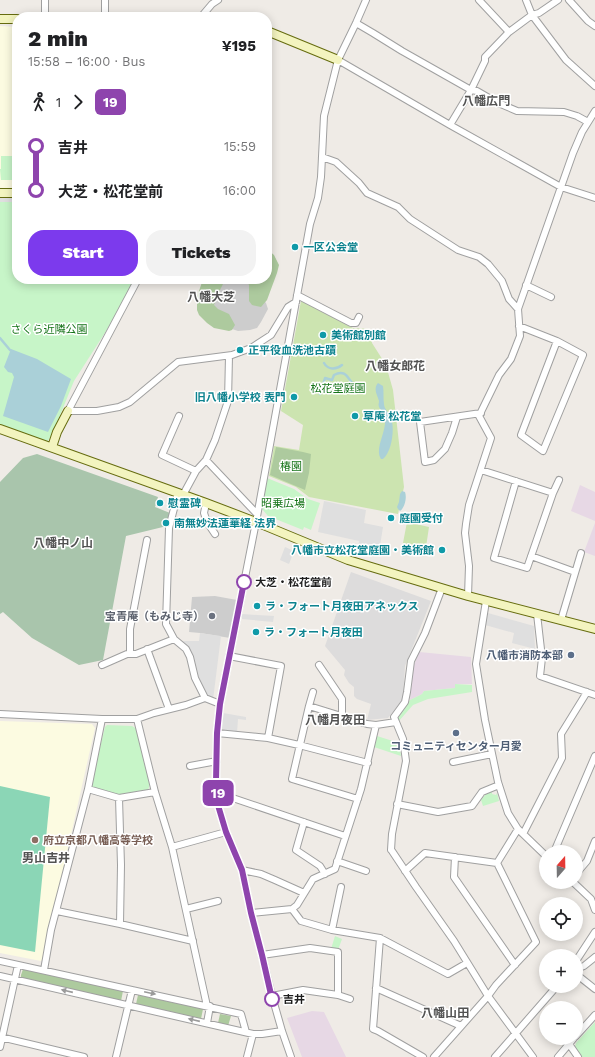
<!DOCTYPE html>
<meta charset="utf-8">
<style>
body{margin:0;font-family:"Work Sans","Noto Sans JP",sans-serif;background:#f2f2f2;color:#202124;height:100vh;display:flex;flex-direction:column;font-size:15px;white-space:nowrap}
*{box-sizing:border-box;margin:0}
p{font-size:13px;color:#757577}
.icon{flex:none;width:22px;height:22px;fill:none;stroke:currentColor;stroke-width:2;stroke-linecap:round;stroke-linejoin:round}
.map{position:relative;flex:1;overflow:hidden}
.details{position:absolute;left:12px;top:12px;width:260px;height:272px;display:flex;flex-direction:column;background:#fff;border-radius:16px;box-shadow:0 2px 10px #0003}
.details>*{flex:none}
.badge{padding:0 8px;border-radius:6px;font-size:14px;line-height:26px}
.needle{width:26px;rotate:20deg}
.fabs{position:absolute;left:539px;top:845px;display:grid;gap:8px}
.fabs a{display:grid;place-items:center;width:44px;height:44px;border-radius:50%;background:#fff;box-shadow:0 2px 10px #0003;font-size:20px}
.map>.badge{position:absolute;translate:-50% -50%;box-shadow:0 0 0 2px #fff}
.legs{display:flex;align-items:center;gap:6px;height:44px;padding:0 16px;font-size:13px}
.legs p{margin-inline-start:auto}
.summary{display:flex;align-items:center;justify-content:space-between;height:68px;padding:0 16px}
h1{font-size:22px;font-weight:800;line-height:30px}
.primary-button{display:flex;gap:8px;margin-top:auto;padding:8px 16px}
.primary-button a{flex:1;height:46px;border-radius:16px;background:#7c3aed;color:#fff;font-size:16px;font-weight:800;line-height:46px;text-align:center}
.primary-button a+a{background:#f2f2f2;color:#202124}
ul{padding:0 16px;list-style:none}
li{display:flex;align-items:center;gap:14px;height:44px;font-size:15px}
li i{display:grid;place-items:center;width:6px;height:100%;margin:0 5px;background:currentColor}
li i::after{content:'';width:10px;height:10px;margin:-5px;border:3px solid;border-radius:50%;background:#fff}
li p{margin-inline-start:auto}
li:first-child i{background:linear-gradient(#0000 50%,currentColor 0)}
li:last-child i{background:linear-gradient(currentColor 50%,#0000 0)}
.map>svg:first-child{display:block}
.residential{fill:#dddcdc}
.industrial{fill:#e7d8e5}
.education{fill:#fcfbe1}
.religious{fill:#cdcdcd}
.grass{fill:#cce4b0}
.forest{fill:#adca9e}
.cemetery{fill:#a9c5ac}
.park{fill:#c7f5c8}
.pitch{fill:#8bd6b6}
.parking{fill:#dfdfdf}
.water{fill:#aad0d8}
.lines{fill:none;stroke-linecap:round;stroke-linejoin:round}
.stream{stroke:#aad0d8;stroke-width:2.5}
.street-casing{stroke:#a0a0a0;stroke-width:8}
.secondary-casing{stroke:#666c0f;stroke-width:10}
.street{stroke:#fff;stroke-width:6}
.secondary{stroke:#f3f4bf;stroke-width:8}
.oneway{fill:#9a9a9a}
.line-1-casing{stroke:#fff;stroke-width:9}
.line-1{stroke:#8e44ad;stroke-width:6}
.culture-dot{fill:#0f9aa8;stroke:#fff;stroke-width:1.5}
.stop-1-dot{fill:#fff;stroke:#8e44ad;stroke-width:2}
.worship-dot{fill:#6b7280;stroke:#fff;stroke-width:1.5}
.service-dot{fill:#5c6f8a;stroke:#fff;stroke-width:1.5}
.education-dot{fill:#8d6e63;stroke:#fff;stroke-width:1.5}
.labels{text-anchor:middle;stroke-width:3;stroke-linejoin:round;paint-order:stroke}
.culture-label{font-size:11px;font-weight:bold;fill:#0d838f;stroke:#fff;text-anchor:start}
.park-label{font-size:11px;fill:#167419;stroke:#fff}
.stop-label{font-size:11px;font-weight:bold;fill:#1f1f1f;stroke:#fff;text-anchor:start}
.worship-label{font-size:11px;font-weight:bold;fill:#5b616d;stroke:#fff;text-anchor:end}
.service-label{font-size:11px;font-weight:bold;fill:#4e5e75;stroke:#fff;text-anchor:end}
.education-label{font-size:11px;font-weight:bold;fill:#785e54;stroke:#fff;text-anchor:start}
.neighbourhood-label{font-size:12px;font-weight:bold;fill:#525252;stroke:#fff}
</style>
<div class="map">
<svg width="595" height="1057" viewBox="0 0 595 1057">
<rect width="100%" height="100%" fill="#efebe6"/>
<path class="residential" d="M351,572L431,601L405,666L403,699L388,718L367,720L371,704L357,699L354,696V687L349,683L344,675L345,670L325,646Z"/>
<path class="industrial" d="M580,485L595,492V521L571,511Z
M595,523V556L584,552Z
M419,652L471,657L472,684H455V688L424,691L422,694L410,700L413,668Z
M312,1011L324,1012L346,1057H302L287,1018Z"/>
<path class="education" d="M0,26L17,27V188H0Z
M0,721L92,724L95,728L43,959L41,961L0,953Z"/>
<path class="religious" d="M215,279H252L261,297L266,303L268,309L261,322L257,328L250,330L238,331L223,326L206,290Z
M215,596L237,600L230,638L200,633L189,632L192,597Z"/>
<path class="grass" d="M301,301L353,328L370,329L372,343L386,365L393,390L404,487L398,514L309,497L296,487L269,476L274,446L299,450L303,425L281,411Z
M407,522L429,527L426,547L403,543Z"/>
<path class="forest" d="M267,249L274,255L279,265L277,273L267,300L261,307L252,305L249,301V285L246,280L241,279H267Z
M203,279H230L224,282L220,290L214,305L218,309L229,314L235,325L232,330L229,331L214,328L207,323L199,315L197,310V297Z
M276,447L303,452L311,454L309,473L305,490L270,475Z
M23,969L123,991L121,1001L21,978V975Z
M138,995L203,1009L201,1019L136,1004Z
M220,1014L231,1016L228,1026L218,1023Z"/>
<path class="cemetery" d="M37,454L158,497L155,507L170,513L167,526L126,536L103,660L79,665L32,638L3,612L0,614V482L23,458Z"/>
<path class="park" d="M1,156H17V180H1L0,169H1Z
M0,198H17V279H133L124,303L74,381L52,435L47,442L0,425Z
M267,478L294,489L308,499L320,503L311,530L304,527L303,530L268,516L262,509Z
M455,684L472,685V692L428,699L413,705L398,722L397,719L410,700L422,694L424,691L455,688Z
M107,725L132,726L137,729L150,784L148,790L120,798L90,788L105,727Z
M377,736L399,743L401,756L374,747Z
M492,792V794L496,795L497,793L499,801L483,806L481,800L486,794Z
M335,936L342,939L338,950L331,949Z
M595,1022V1057H581L575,1047L576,1043Z"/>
<path class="pitch" d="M0,786L50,797L35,952L0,945Z"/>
<path class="parking" d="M0,198H17V202H0Z
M324,501L366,510L364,523L383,527L379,552L358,547L359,541L318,532Z
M285,547L294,551L289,564L280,560Z
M488,613L534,626L535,649L512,643L514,633L485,625Z
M242,614L274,616L273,622L242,619Z
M200,633L221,636L213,700L207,698L201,688L191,657L183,641H199Z
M223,713L246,717V720L238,719L237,733L223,731L221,727Z"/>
<path class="water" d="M11,349L37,359L71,379L61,406L48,432L3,416L14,377L12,373L8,372L4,367Z
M378,383L383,386C384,392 383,398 384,404C384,409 389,413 391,418C395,428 392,452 383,459H381C374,449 387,431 385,418C385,414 381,411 379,407C378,404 379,404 379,401C377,394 373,389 378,383Z
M402,491L405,492C407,497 405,508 400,511L398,509L397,507L399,502L400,494Z"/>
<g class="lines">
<path class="stream" d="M0,338L10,350
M324,363C328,370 336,370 342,365
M320,394L325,378L332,380L334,375C349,367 348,385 359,388L362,387L365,388"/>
<g class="street-casing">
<path id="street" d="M105,0V17
M479,0L509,32
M526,0L532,15L566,60L595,86
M569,0L588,21L595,26
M45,17V0
M201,17L212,4L218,0
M356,23L373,33L402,51L471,90L477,91L496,102L517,111L564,112L577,116L588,122
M338,60L450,125L561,187L595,198
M450,125L471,90L485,61V57L509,32L532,15L539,13L558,0
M322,157L336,162L359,183L367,193L398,207L410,219L458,250L479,257L488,264L502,281L509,299L518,309
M138,279L68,411H97L119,407L130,402L178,362L232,355L251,348L271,335L288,307L296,302
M526,285L551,297
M297,295L351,323H356L359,317
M519,326L557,341L583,355L543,451L521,435L557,341
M179,416L162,455L196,471
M457,417L452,433L445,449L434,460L425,462L420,422L481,413
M206,460L257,514
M481,470L553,493
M516,481L494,558L527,568L553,493L559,480
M178,493L169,528L166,624L174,639L186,649L190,657L195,678L205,698
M183,495L196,471L206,460L215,440L228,401L229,356
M206,503L204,513L207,522L215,534
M531,556L575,572
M468,596L469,566L465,533L466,524L469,505L491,438L479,416L499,375L511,359L520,336L518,309L573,153L582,132L595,111
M486,601L476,664L485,720L498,782L508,813L518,829L546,856
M537,614L542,658L540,676L595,695
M561,620L581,553
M147,649L169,709
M130,654V629L147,540
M229,656L281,666L268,738L299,745L368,763
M102,665L127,654H136L174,639
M319,665L342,699V716
M309,706L313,692
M0,714L102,719H137L154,713L186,705L205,698L220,704
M137,719L155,792L172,847L207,1006
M396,722L394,717L405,702L407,692L411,661L425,633L442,588
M217,733L268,738
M453,762L492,754
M190,766L217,761
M88,789L119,798L155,792
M218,793L345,836
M119,798L121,865L120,924
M358,799L292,779L309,706L367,724L376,725
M397,804L438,812L472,806L482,792L499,785
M304,822L296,850L320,866L325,874
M523,834L562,758L561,734L587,692
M172,847L226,832
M554,852L595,756
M455,857L454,877L515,965
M337,861L366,871
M497,863L518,829
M242,870L261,874L275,880L304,893
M405,871L425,853L497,863
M576,874L587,861L595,841
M573,882L591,899L595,910
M186,909L218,901
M292,909L301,921L332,930L380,938L448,974L467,963
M57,911L120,924L193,941
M251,913L292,909L297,905L313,879L335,869L361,789L376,725L396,722L403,739L406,761L392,834L391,850L392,851L416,887L454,941L488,996L533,1057
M332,930L341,887
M380,938L373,1029L378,1031L423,1057
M262,955L310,948L338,952V995L350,999
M0,961L241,1014L246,1032
M576,961L595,932
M576,969L584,966L595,957
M44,970L51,930L88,789L102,719
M576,974L595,989
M0,976L253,1034H262L282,1031
M376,988L461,1026
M272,996L303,990L338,995
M207,1023L210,1006
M576,1036L595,1015
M0,1037L84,1057
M574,1038L569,1044L578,1057
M0,1047L18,965
M116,1057L132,990
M247,1057L253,1034
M291,1057L282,1031L272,996L262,955L251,913L242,870L226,832L217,802L218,793L216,782L217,733L220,704L256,522L310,224L318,198L321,177L324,116L338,60L356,23L366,0
M434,1057L488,996L496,985L536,942L497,863
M495,1057L557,986
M558,1057L569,1044"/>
</g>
<g class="secondary-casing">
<path id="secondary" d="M0,19H17
M267,31L338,60
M0,193H17
M0,429L206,503L256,522L348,560L468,596L595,629
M52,447L57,432L68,411"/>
</g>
<use href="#street" class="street"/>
<use href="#secondary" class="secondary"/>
</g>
<defs><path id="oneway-solid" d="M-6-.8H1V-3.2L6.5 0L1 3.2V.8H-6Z"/></defs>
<g class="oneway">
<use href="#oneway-solid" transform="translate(67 991) rotate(-167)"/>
<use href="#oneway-solid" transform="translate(150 993) rotate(12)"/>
<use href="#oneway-solid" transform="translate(194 1020) rotate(-167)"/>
</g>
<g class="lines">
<g class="line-1-casing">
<path id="line-1" d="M244,582L220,704L217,733L216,782L218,793L217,802L226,832L242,870L251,913L262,955L272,999"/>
</g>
<use href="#line-1" class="line-1"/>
</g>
<g class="culture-dot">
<circle cx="295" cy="247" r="4"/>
<circle cx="323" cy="335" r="4"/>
<circle cx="240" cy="350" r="4"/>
<circle cx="294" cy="397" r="4"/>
<circle cx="355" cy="416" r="4"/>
<circle cx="160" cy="503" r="4"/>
<circle cx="391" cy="518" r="4"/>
<circle cx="166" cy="523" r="4"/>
<circle cx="442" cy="550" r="4"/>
<circle cx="257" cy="606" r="4"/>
<circle cx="256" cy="632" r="4"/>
</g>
<g class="stop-1-dot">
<circle cx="244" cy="582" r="7"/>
<circle cx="272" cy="999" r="7"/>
</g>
<circle class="worship-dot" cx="212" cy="616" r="4"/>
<g class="service-dot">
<circle cx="571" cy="655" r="4"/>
<circle cx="456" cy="733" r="4"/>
</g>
<circle class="education-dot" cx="35" cy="840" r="4"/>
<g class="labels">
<g class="culture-label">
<text x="303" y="251">一区公会堂</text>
<text x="331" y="339">美術館別館</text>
<text x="248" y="354">正平役血洗池古蹟</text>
<text x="286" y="401" text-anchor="end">旧八幡小学校 表門</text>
<text x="363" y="420">草庵 松花堂</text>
<text x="168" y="507">慰霊碑</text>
<text x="399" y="522">庭園受付</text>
<text x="174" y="527">南無妙法蓮華経 法界</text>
<text x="434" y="554" text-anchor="end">八幡市立松花堂庭園・美術館</text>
<text x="265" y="610">ラ・フォート月夜田アネックス</text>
<text x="264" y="636">ラ・フォート月夜田</text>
</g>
<g class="park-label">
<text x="49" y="333">さくら近隣公園</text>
<text x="338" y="392">松花堂庭園</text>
<text x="291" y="470">椿園</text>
<text x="283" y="507">昭乗広場</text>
</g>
<g class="stop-label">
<text x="255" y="586">大芝・松花堂前</text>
<text x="283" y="1003">吉井</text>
</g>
<g class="worship-label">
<text x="204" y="620">宝青庵（もみじ寺）</text>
</g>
<g class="service-label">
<text x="563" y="659">八幡市消防本部</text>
<text x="456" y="750" text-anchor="middle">コミュニティセンター月愛</text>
</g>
<g class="education-label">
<text x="43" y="844">府立京都八幡高等学校</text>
</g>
<g class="neighbourhood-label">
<text x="486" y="105">八幡広門</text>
<text x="211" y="301">八幡大芝</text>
<text x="395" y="370">八幡女郎花</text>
<text x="63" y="547">八幡中ノ山</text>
<text x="335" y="724">八幡月夜田</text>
<text x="46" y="862">男山吉井</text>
<text x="445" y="1017">八幡山田</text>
</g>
</g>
</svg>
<div class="fabs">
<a><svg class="needle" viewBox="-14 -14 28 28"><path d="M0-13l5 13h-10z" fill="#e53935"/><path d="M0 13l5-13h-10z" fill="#757577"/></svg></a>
<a><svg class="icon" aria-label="locate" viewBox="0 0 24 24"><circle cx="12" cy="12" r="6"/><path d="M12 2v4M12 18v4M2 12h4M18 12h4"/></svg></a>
<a>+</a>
<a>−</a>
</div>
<b class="badge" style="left:218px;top:793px;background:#8e44ad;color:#fff">19</b>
<section class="details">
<div class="summary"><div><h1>2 min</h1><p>15:58 – 16:00 · Bus</p></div><b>¥195</b></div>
<div class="legs"><svg class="icon" aria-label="walk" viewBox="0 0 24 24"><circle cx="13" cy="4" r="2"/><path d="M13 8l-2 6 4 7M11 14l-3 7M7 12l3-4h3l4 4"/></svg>1<svg class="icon" aria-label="forward" viewBox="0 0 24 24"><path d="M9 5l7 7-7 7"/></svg><b class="badge" style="background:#8e44ad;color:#fff">19</b></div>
<ul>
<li><i style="color:#8e44ad"></i><b>吉井</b><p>15:59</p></li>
<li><i style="color:#8e44ad"></i><b>大芝・松花堂前</b><p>16:00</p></li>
</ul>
<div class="primary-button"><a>Start</a><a>Tickets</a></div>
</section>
</div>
